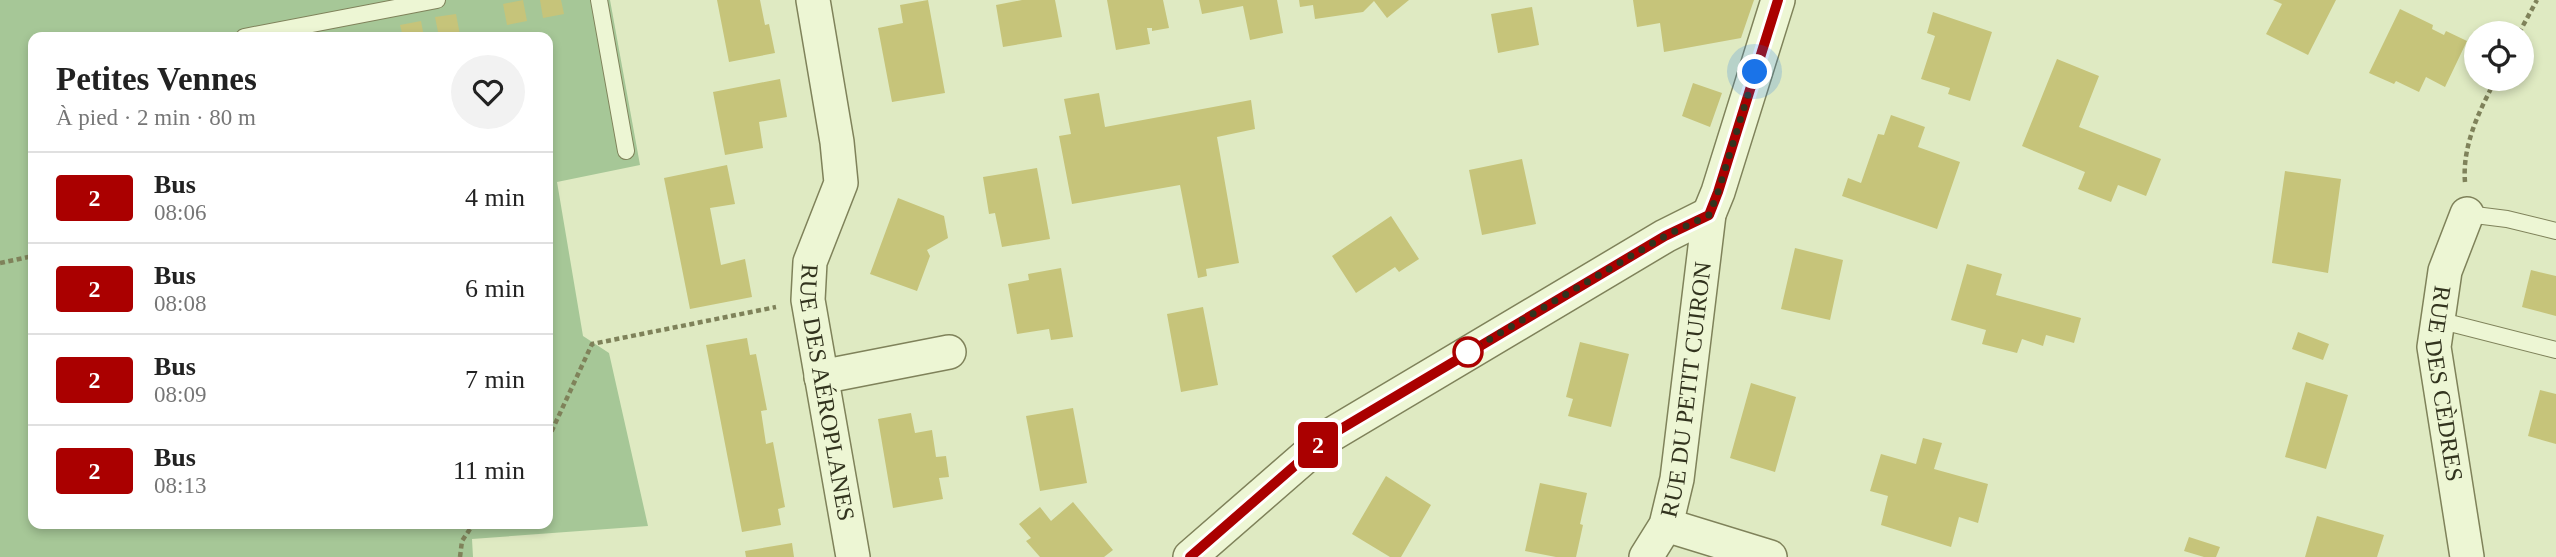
<!DOCTYPE html>
<html lang="fr">
<meta charset="utf-8">
<style>
body{margin:0;font-family:Georgia,serif;background:#f2f2f2;color:#222;height:100vh;display:flex;flex-direction:column;font-size:26px;white-space:nowrap}
*{box-sizing:border-box;margin:0}
p{font-size:23px;color:#767676}
.icon{flex:none;width:38px;height:38px;fill:none;stroke:currentColor;stroke-width:2;stroke-linecap:round;stroke-linejoin:round}
.map{position:relative;flex:1;overflow:hidden}
.sheet{position:absolute;left:28px;top:32px;width:525px;height:497px;display:flex;flex-direction:column;background:#fff;border-radius:14px;box-shadow:0 4px 10px #0003}
.sheet>*{flex:none}
.badge{padding:0 14px;border-radius:5px;font-size:24px;line-height:46px}
.buttons{position:absolute;left:2464px;top:21px;display:grid;gap:14px}
.buttons a{display:grid;place-items:center;width:70px;height:70px;border-radius:50%;background:#fff;box-shadow:0 4px 10px #0003;font-size:35px}
.you{position:absolute;width:35px;height:35px;margin:-18px;border:5px solid #fff;border-radius:50%;background:#1a73e8;box-shadow:0 0 0 10px #1a73e833}
.map>.badge{position:absolute;translate:-50% -50%;box-shadow:0 0 0 4px #fff}
.round{display:grid;place-items:center;flex:none;width:74px;height:74px;border-radius:37px;background:#f2f2f2}
.headline{display:flex;align-items:center;justify-content:space-between;height:119px;padding:0 28px}
h1{font-size:33px;font-weight:700;line-height:52px}
ul{padding:0;list-style:none}
li{display:flex;align-items:center;gap:21px;height:91px;padding:0 28px;border-top:2px solid #e0e0e0}
li div{flex:1}
li b{display:block;font-size:26px}
li em{font-style:normal}
li .badge{min-width:77px;font-weight:700;text-align:center}
.map>svg:first-child{display:block}
.green{fill:#a6c797;fill-rule:evenodd}
.building{fill:#c6c47a}
.lines{fill:none;stroke-linecap:round;stroke-linejoin:round}
.lane-casing{stroke:#7f825a;stroke-width:18}
.street-casing{stroke:#7f825a;stroke-width:36}
.path{stroke:#7f825a;stroke-width:4.5;stroke-dasharray:5 3.5;stroke-linecap:butt}
.lane{stroke:#edf6d4;stroke-width:16}
.street{stroke:#edf6d4;stroke-width:33}
.line-casing{stroke:#fff;stroke-width:16}
.line{stroke:#a00;stroke-width:10}
.walk{stroke:#32331e;stroke-width:7;stroke-dasharray:0 12.6}
.stop-dot{fill:#fff;stroke:#a00;stroke-width:3.5}
.labels{text-anchor:middle;stroke-width:6;stroke-linejoin:round;paint-order:stroke}
.street-label{font-size:24px;fill:#32331e;stroke:#e9f2d1}
</style>
<div class="map">
<svg width="2556" height="557" viewBox="0 0 2556 557">
<rect width="100%" height="100%" fill="#dfeac2"/>
<path class="green" d="M0,0H610L640,165L557,182L583,336L609,353L648,526L472,539L473,557H0ZM33,37H548V523H33Z"/>
<path class="building" d="M523,0L527,21L507,25L503,4Z
M540,0H561L564,14L543,18Z
M717,0H760L765,25L769,24L775,53L729,62Z
M928,0L945,93L892,102L878,28L903,23L900,5Z
M1022,0H1055L1062,37L1003,47L996,5Z
M1107,0H1163L1169,28L1152,31V28H1147L1150,44L1116,50Z
M1199,0H1277L1283,33L1250,40L1243,6L1202,14Z
M1299,0H1409L1387,18L1374,1L1363,12L1315,19L1313,5L1300,7Z
M1633,0H1754L1741,38L1664,52L1660,23L1637,27Z
M2273,0H2336L2308,55L2266,34L2282,4Z
M1532,7L1539,45L1498,53L1491,14Z
M2400,9L2433,25L2432,29L2444,35L2446,31L2467,41L2445,87L2426,77L2419,92L2396,81L2394,84L2369,73Z
M1933,12L1992,32L1970,101L1948,94L1950,88L1921,79L1935,36L1927,33Z
M456,14L460,35L439,37L435,17Z
M421,21L424,37H403L400,25Z
M2057,59L2099,76L2079,127L2161,159L2146,196L2118,185L2111,202L2078,189L2085,172L2022,146Z
M780,79L787,117L759,122L763,148L725,155L713,92Z
M1693,83L1722,93L1710,127L1682,116Z
M1099,93L1105,127L1251,100L1255,129L1217,137L1239,263L1206,269L1207,276L1198,278L1180,185L1072,204L1059,136L1071,134L1064,99Z
M1891,115L1925,127L1918,147L1960,162L1937,229L1842,196L1848,178L1861,183L1878,134L1884,135Z
M1522,159L1536,224L1482,235L1469,170Z
M727,165L735,204L710,208L721,265L745,259L752,297L690,309L664,178Z
M1037,168L1050,239L1002,247L995,213L989,214L983,177Z
M2285,171L2341,179L2328,273L2272,263Z
M898,198L944,216L948,238L927,250L930,256L917,291L870,274Z
M1391,216L1419,259L1399,272L1395,267L1356,293L1332,256Z
M1795,248L1843,260L1830,320L1781,309Z
M1967,264L2002,274L1996,295L2081,318L2074,343L2046,335L2043,346L2022,339L2017,353L1982,344L1986,330L1951,320Z
M1061,268L1073,337L1051,340L1049,329L1017,334L1008,284L1029,280L1028,274Z
M2531,270L2556,276V316L2522,307Z
M1203,307L1218,385L1181,392L1167,314Z
M2298,332L2329,344L2323,360L2292,349Z
M747,338L750,355L756,354L767,410L761,411L766,444L773,442L785,507L778,509L781,525L742,532L706,345Z
M1580,342L1629,354L1611,427L1568,416L1573,399L1566,397Z
M2306,382L2348,395L2326,469L2285,457Z
M1751,383L1796,397L1775,472L1730,458Z
M2540,390L2556,394V444L2528,436Z
M1073,408L1087,483L1040,491L1026,416Z
M911,413L915,433L932,430L936,457L946,456L949,477L939,478L943,499L893,508L878,419Z
M1923,438L1942,443L1934,469L1988,484L1978,523L1959,517L1951,547L1881,525L1888,496L1870,491L1881,454L1916,464Z
M1386,476L1431,505L1401,557H1390L1352,534Z
M1540,483L1587,493L1580,524L1583,525L1576,557H1556L1525,551Z
M1073,502L1113,550L1104,557H1040L1026,541L1031,538L1019,524L1040,507L1051,521Z
M2317,516L2384,535L2377,557H2305Z
M2189,537L2220,547L2216,557H2204L2184,551Z
M792,543L794,557H746L745,551Z"/>
<g class="lines">
<g class="lane-casing">
<path id="lane" d="M599,0L626,151
M244,37L437,0
M2467,214L2507,219L2556,231
M2438,320L2556,350"/>
</g>
<g class="street-casing">
<g id="street">
<path id="s1" d="M813,0L837,142L841,183L810,262L808,300L853,557"/>
<path id="s2" d="M2467,214L2445,271L2434,347L2467,557"/>
<path d="M821,377L949,352"/>
<path d="M1666,525L1770,557"/>
<path d="M1190,557L1329,436L1665,236L1709,214"/>
<path id="s3" d="M1646,557L1666,525L1677,479L1709,214L1718,192L1778,0"/>
</g>
</g>
<path class="path" d="M2519,33L2537,0
M2465,182C2462,146 2479,111 2496,79
M0,263L33,256
M548,439L592,344L776,307
M460,557L462,541L474,523"/>
<use href="#lane" class="lane"/>
<use href="#street" class="street"/>
</g>
<g class="lines">
<g class="line-casing">
<path id="line" d="M1190,557L1329,436L1665,236L1709,215L1718,192L1778,0"/>
</g>
<use href="#line" class="line"/>
<path class="walk" d="M1468,352L1665,236L1709,215L1718,192L1755,72"/>
</g>
<circle class="stop-dot" cx="1468" cy="352" r="14"/>
<g class="labels">
<g class="street-label">
<text dy="8" stroke="none"><textPath href="#s2" startOffset="175">RUE DES CÈDRES</textPath></text>
<text dy="8" stroke="none"><textPath href="#s3" startOffset="175">RUE DU PETIT CUIRON</textPath></text>
<text dy="8" stroke="none"><textPath href="#s1" startOffset="402">RUE DES AÉROPLANES</textPath></text>
</g>
</g>
</svg>
<div class="buttons">
<a><svg class="icon" aria-label="locate" viewBox="0 0 24 24"><circle cx="12" cy="12" r="6"/><path d="M12 2v4M12 18v4M2 12h4M18 12h4"/></svg></a>
</div>
<div class="you" style="left:1755px;top:72px"></div>
<b class="badge" style="left:1318px;top:445px;background:#a00;color:#fff">2</b>
<section class="sheet">
<div class="headline"><div><h1>Petites Vennes</h1><p>À pied · 2 min · 80 m</p></div><a class="round"><svg class="icon" aria-label="heart" viewBox="0 0 24 24"><path d="M12 20l-8-8c-3-5 5-10 8-4 3-6 11-1 8 4z"/></svg></a></div>
<ul>
<li><span class="badge" style="background:#a00;color:#fff">2</span><div><b>Bus</b><p>08:06</p></div><em>4 min</em></li>
<li><span class="badge" style="background:#a00;color:#fff">2</span><div><b>Bus</b><p>08:08</p></div><em>6 min</em></li>
<li><span class="badge" style="background:#a00;color:#fff">2</span><div><b>Bus</b><p>08:09</p></div><em>7 min</em></li>
<li><span class="badge" style="background:#a00;color:#fff">2</span><div><b>Bus</b><p>08:13</p></div><em>11 min</em></li>
</ul>
</section>
</div>
